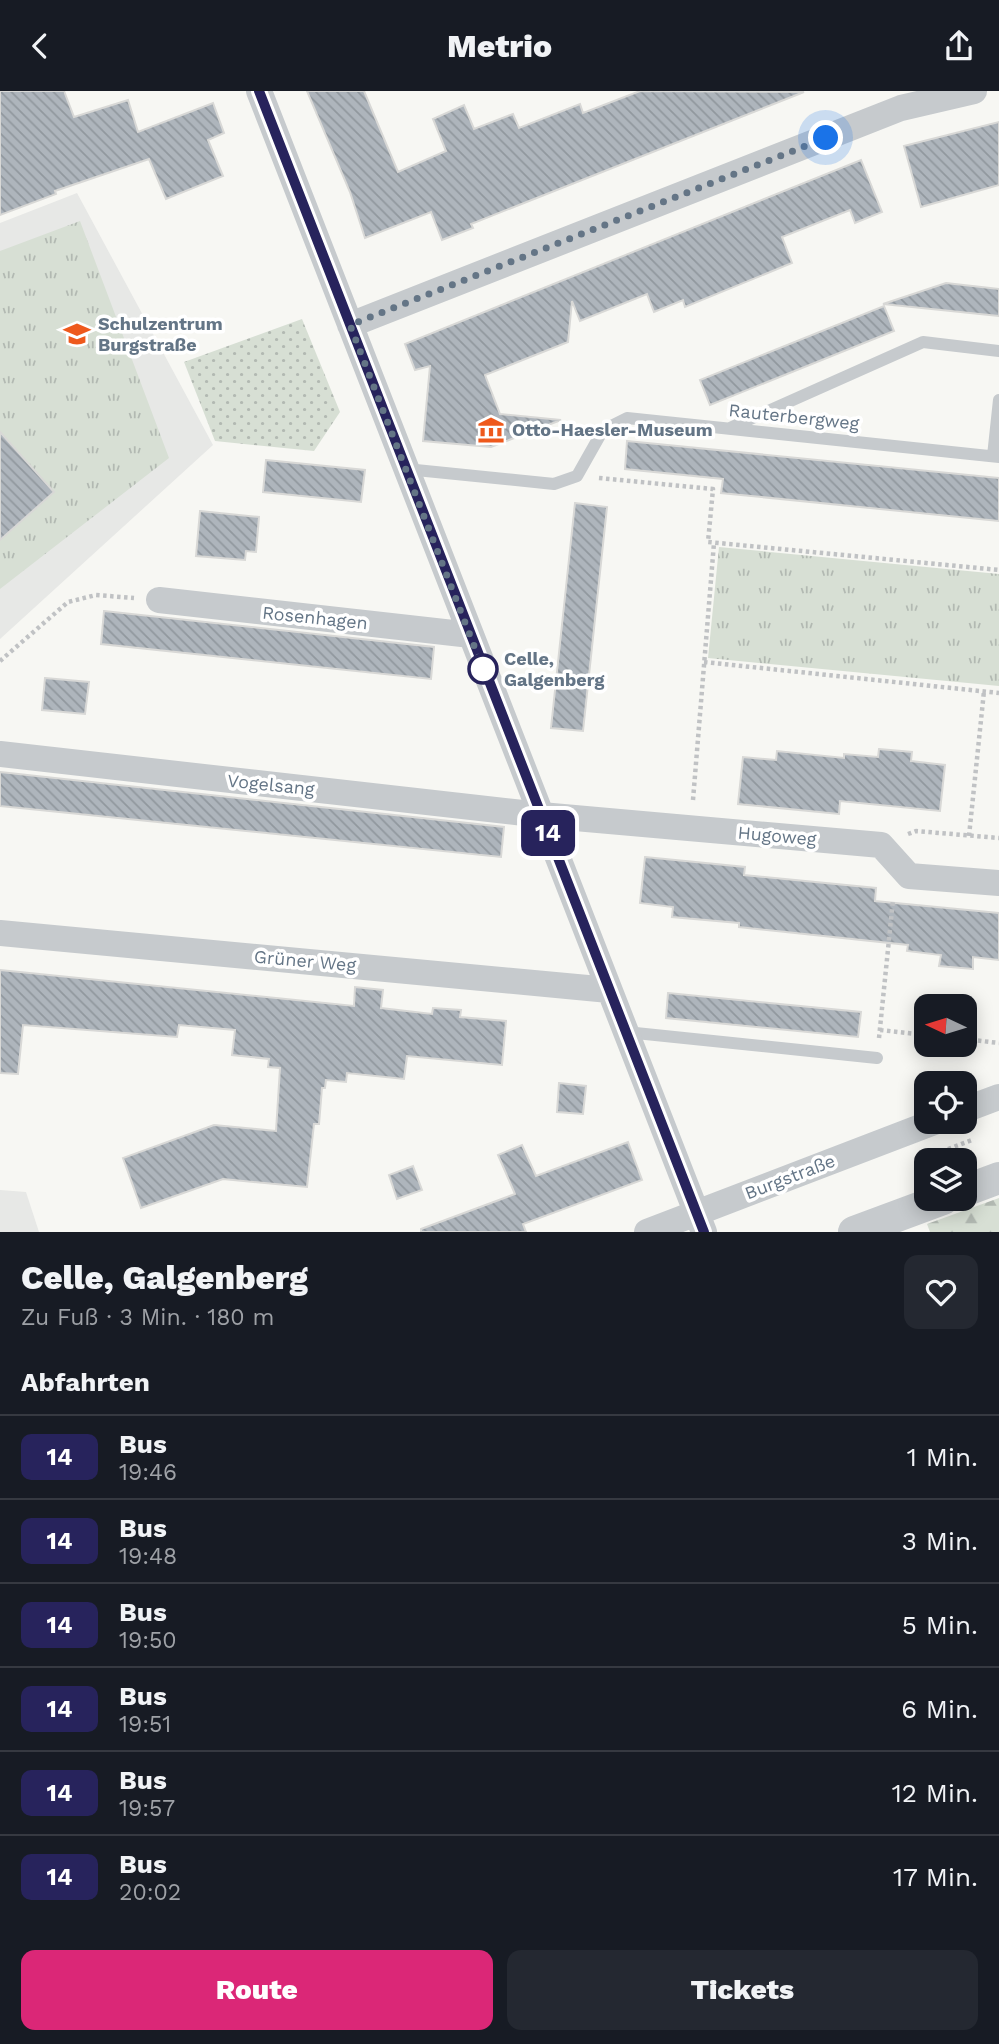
<!DOCTYPE html>
<html lang="de">
<meta charset="utf-8">
<style>
body{margin:0;font-family:"Work Sans",sans-serif;background:#242831;color:#f1f3f6;height:100vh;display:flex;flex-direction:column;font-size:26px;white-space:nowrap}
*{box-sizing:border-box;margin:0}
p{font-size:23px;color:#9ea1a6}
.icon{flex:none;width:38px;height:38px;fill:none;stroke:currentColor;stroke-width:2;stroke-linecap:round;stroke-linejoin:round}
.map{position:relative;height:1141px;overflow:hidden}
.panel{display:flex;flex-direction:column;background:#171b24;flex:1}
.panel>*{flex:none}
.badge{padding:0 14px;border-radius:10px;font-size:24px;line-height:46px}
.needle{width:46px;rotate:274deg}
.controls{position:absolute;left:914px;top:903px;display:grid;gap:14px}
.controls a{display:grid;place-items:center;width:63px;height:63px;border-radius:14px;background:#171b24;box-shadow:0 4px 18px #0003;font-size:35px}
.you{position:absolute;width:35px;height:35px;margin:-18px;border:5px solid #fff;border-radius:50%;background:#1a73e8;box-shadow:0 0 0 10px #1a73e833}
.map>.badge{position:absolute;translate:-50% -50%;box-shadow:0 0 0 4px #fff}
h2{padding:0 21px;font-size:26px;line-height:63px}
.round{display:grid;place-items:center;flex:none;width:74px;height:74px;border-radius:14px;background:#242831}
.summary{display:flex;align-items:center;justify-content:space-between;height:119px;padding:0 21px}
h1{font-size:33px;font-weight:800;line-height:52px}
.cta{display:flex;gap:14px;margin-top:auto;padding:14px 21px}
.cta a{flex:1;height:80px;border-radius:14px;background:#db2777;color:#fff;font-size:28px;font-weight:800;line-height:80px;text-align:center}
.cta a+a{background:#242831;color:#f1f3f6}
ul{padding:0;list-style:none}
li{display:flex;align-items:center;gap:21px;height:84px;padding:0 21px;border-top:2px solid #363941}
li div{flex:1}
li b{display:block;font-size:26px}
li em{font-style:normal}
li .badge{min-width:77px;font-weight:700;text-align:center}
header{display:flex;justify-content:space-between;align-items:center;height:91px;padding:0 21px;background:#171b24;font-size:32px;font-weight:800}
.map>svg:first-child{display:block}
.built{fill:#e7e8e6}
.grass{fill:url(#grass-tufts)}
.forest{fill:url(#forest-firs)}
.park{fill:url(#park-dots)}
.building{fill:url(#building-back-hatch);stroke:#d8d8d6;stroke-width:2}
.lines{fill:none;stroke-linecap:round;stroke-linejoin:round}
.path{stroke:#c0c2c4;stroke-width:4.5;stroke-dasharray:3.5 3.5;stroke-linecap:butt}
.service{stroke:#c6cacd;stroke-width:12}
.minor{stroke:#c6cacd;stroke-width:26}
.tertiary{stroke:#c6cacd;stroke-width:32}
.line-casing{stroke:#fff;stroke-width:16}
.line{stroke:#27235c;stroke-width:10}
.walk{stroke:#647586;stroke-width:7;stroke-dasharray:0 12.6}
.stop-dot{fill:#fff;stroke:#27235c;stroke-width:3.5}
.labels{text-anchor:middle;stroke-width:7;stroke-linejoin:round;paint-order:stroke}
.poi-label{font-size:18px;font-weight:bold;fill:#647586;stroke:#fff;text-anchor:start}
.street-label{font-size:18px;fill:#647586;stroke:#fff}
.stop-label{font-size:18px;font-weight:bold;fill:#647586;stroke:#fff;text-anchor:start}
</style>
<header><svg class="icon" aria-label="back" viewBox="0 0 24 24"><path d="M15 5l-7 7 7 7"/></svg>Metrio<svg class="icon" aria-label="share" viewBox="0 0 24 24"><path d="M12 15V3M7 8l5-5 5 5M5 13v7h14v-7"/></svg></header>
<div class="map">
<svg width="999" height="1141" viewBox="0 0 999 1141">
<defs>
<pattern id="grass-tufts" width="24" height="20" patternUnits="userSpaceOnUse" patternTransform="scale(1.75)"><rect width="24" height="20" fill="#d7dfd4"/><path d="M3 7l-1-3M5 7V3M7 7l1-3M15 17l-1-3M17 17v-4M19 17l1-3" fill="none" stroke="#b2b9b2"/></pattern>
<pattern id="forest-firs" width="22" height="20" patternUnits="userSpaceOnUse" patternTransform="scale(1.75)"><rect width="22" height="20" fill="#d7dfd4"/><path d="M5 1l3.5 6h-7zM16 11l3.5 6h-7z" fill="#b2b9b2"/></pattern>
<pattern id="park-dots" width="8" height="8" patternUnits="userSpaceOnUse" patternTransform="scale(1.75)"><rect width="8" height="8" fill="#d7dfd4"/><path d="M2 2h.1M6 6h.1" fill="none" stroke="#b2b9b2" stroke-width="1.8" stroke-linecap="round"/></pattern>
<pattern id="building-back-hatch" width="6" height="6" patternUnits="userSpaceOnUse" patternTransform="scale(1.75)"><rect width="6" height="6" fill="#aeb5bc"/><path d="M-1 5l2 2M0 0l6 6M5-1l2 2" fill="none" stroke="#91989e"/></pattern>
</defs>
<rect width="100%" height="100%" fill="#f7f7f3"/>
<path class="built" d="M77,102L213,354L0,548V132Z
M0,1099L26,1101L39,1141H0Z"/>
<path class="grass" d="M80,130L169,367L0,498V160Z
M719,456L999,483V595L708,567Z"/>
<path class="forest" d="M999,1107V1141H930L927,1133Z"/>
<path class="park" d="M302,228L340,321L314,360L215,350L184,271Z"/>
<path class="building" d="M0,0H64L74,26L128,9L138,41L213,12L224,42L208,49L223,85L166,108L149,68L55,100L56,103L0,124Z
M307,0H364L398,81L446,60L433,28L464,14L474,38L513,23L519,37L580,13L583,22L640,0L804,1L471,133L473,137L442,149L431,121L365,147L350,101Z
M999,31V94L921,116L904,55Z
M861,69L882,121L855,132L850,119L782,146L792,172L685,216L683,209L654,221L647,203L580,230L572,210L568,251L485,284L500,323L561,329L491,356L423,350L430,275L415,279L405,253Z
M946,192L999,198V225L883,213Z
M884,215L894,240L710,314L700,289Z
M0,341L54,401L0,449Z
M627,350L999,387V430L721,402L723,388L625,378Z
M266,369L365,379L361,411L263,401Z
M575,412L607,416L583,640L551,637Z
M200,420L259,426L256,461L246,460L245,469L196,465Z
M104,520L434,556L431,588L101,553Z
M45,587L89,591L85,623L42,619Z
M879,658L912,661L911,670L945,674L940,720L840,710L839,723L738,713L743,666L776,669L777,660L844,667V663L878,666Z
M0,681L504,736L501,766L0,715Z
M645,766L745,776L744,784L876,797L875,810L999,822V869L973,866V878L939,875L941,864L907,860L908,854L739,836V832L672,826L673,816L640,812Z
M0,879L354,915L355,896L383,899L381,917L432,923L433,917L461,919L460,926L506,930L502,974L407,965L404,988L347,982L346,991L326,989L325,997H322L319,1033H314L307,1096L223,1088L141,1117L123,1067L214,1034L276,1040L280,977L268,976L269,968L232,964L235,939L179,934L177,946L23,934L18,983L0,982Z
M668,902L861,921L858,946L666,927Z
M559,992L586,995L583,1023L557,1021Z
M628,1051L642,1089L523,1133L526,1141H421V1138L515,1103L498,1064L522,1054L536,1085Z
M413,1075L422,1099L397,1108L389,1084Z"/>
<g class="lines">
<path class="path" d="M599,387L713,398L708,451L999,479
M0,570L68,511L96,504L134,507
M704,571L999,602
M693,709L714,452
M908,743L916,740L999,747
M969,745L984,600
M880,939L926,944
M879,947L893,809
M964,948L999,952
M948,1058L972,1049"/>
<path class="service" d="M730,337L923,251L999,260
M993,365L999,309
M406,378L554,393L577,385L603,339L627,327L999,366
M626,941L877,967"/>
<path class="minor" d="M259,0L704,1141
M350,234L901,17L974,0
M159,509L471,544
M0,663L541,724L881,754L909,785L999,792
M0,842L609,899
M964,1019L999,1006
M647,1141L934,1031"/>
<path class="tertiary" d="M964,1100L999,1087
M854,1141L943,1108"/>
</g>
<g class="lines">
<g class="line-casing">
<path id="line" d="M259,0L704,1141"/>
</g>
<use href="#line" class="line"/>
<path class="walk" d="M483,578L350,234L826,47"/>
</g>
<defs>
<g id="school-bare" transform="scale(2.1)"><path d="M0-5L7-2L0 1L-7-2ZM-4 1L0 2.5L4 1V4Q0 6-4 4Z" fill="#ee591c" stroke="#fff" stroke-width="2.5" paint-order="stroke"/></g>
<g id="museum-bare" transform="scale(2.1)"><path d="M0-6L6-3V-2H-6V-3ZM-5-1h2V3h-2ZM-1-1h2V3h-2ZM3-1h2V3H3ZM-6 4H6V6H-6Z" fill="#ee591c" stroke="#fff" stroke-width="2.5" paint-order="stroke"/></g>
</defs>
<g fill-rule="evenodd">
<use href="#school-bare" x="77" y="243"/>
<use href="#museum-bare" x="491" y="339"/>
</g>
<circle class="stop-dot" cx="483" cy="578" r="14"/>
<g class="labels">
<g class="poi-label">
<text x="98" y="239">Schulzentrum<tspan x="98" dy="21">Burgstraße</tspan></text>
<text x="512" y="345">Otto-Haesler-Museum</text>
</g>
<g class="street-label">
<text transform="translate(794 326) rotate(6)" y="6">Rauterbergweg</text>
<text transform="translate(315 527) rotate(6)" y="6">Rosenhagen</text>
<text transform="translate(271 694) rotate(6)" y="6">Vogelsang</text>
<text transform="translate(777 745) rotate(5)" y="6">Hugoweg</text>
<text transform="translate(305 870) rotate(5)" y="6">Grüner Weg</text>
<text transform="translate(790 1086) rotate(-21)" y="6">Burgstraße</text>
</g>
<g class="stop-label">
<text x="504" y="574">Celle,<tspan x="504" dy="21">Galgenberg</tspan></text>
</g>
</g>
</svg>
<div class="controls">
<a><svg class="needle" viewBox="-14 -14 28 28"><path d="M0-13l5 13h-10z" fill="#e53935"/><path d="M0 13l5-13h-10z" fill="#9ea1a6"/></svg></a>
<a><svg class="icon" aria-label="locate" viewBox="0 0 24 24"><circle cx="12" cy="12" r="6"/><path d="M12 2v4M12 18v4M2 12h4M18 12h4"/></svg></a>
<a><svg class="icon" aria-label="layers" viewBox="0 0 24 24"><path d="M12 4l9 5-9 5-9-5zM3 14l9 5 9-5"/></svg></a>
</div>
<div class="you" style="left:826px;top:47px"></div>
<b class="badge" style="left:548px;top:742px;background:#27235c;color:#fff">14</b>
</div>
<section class="panel">
<div class="summary"><div><h1>Celle, Galgenberg</h1><p>Zu Fuß · 3 Min. · 180 m</p></div><a class="round"><svg class="icon" aria-label="heart" viewBox="0 0 24 24"><path d="M12 20l-8-8c-3-5 5-10 8-4 3-6 11-1 8 4z"/></svg></a></div>
<h2>Abfahrten</h2>
<ul>
<li><span class="badge" style="background:#27235c;color:#fff">14</span><div><b>Bus</b><p>19:46</p></div><em>1 Min.</em></li>
<li><span class="badge" style="background:#27235c;color:#fff">14</span><div><b>Bus</b><p>19:48</p></div><em>3 Min.</em></li>
<li><span class="badge" style="background:#27235c;color:#fff">14</span><div><b>Bus</b><p>19:50</p></div><em>5 Min.</em></li>
<li><span class="badge" style="background:#27235c;color:#fff">14</span><div><b>Bus</b><p>19:51</p></div><em>6 Min.</em></li>
<li><span class="badge" style="background:#27235c;color:#fff">14</span><div><b>Bus</b><p>19:57</p></div><em>12 Min.</em></li>
<li><span class="badge" style="background:#27235c;color:#fff">14</span><div><b>Bus</b><p>20:02</p></div><em>17 Min.</em></li>
</ul>
<div class="cta"><a>Route</a><a>Tickets</a></div>
</section>
